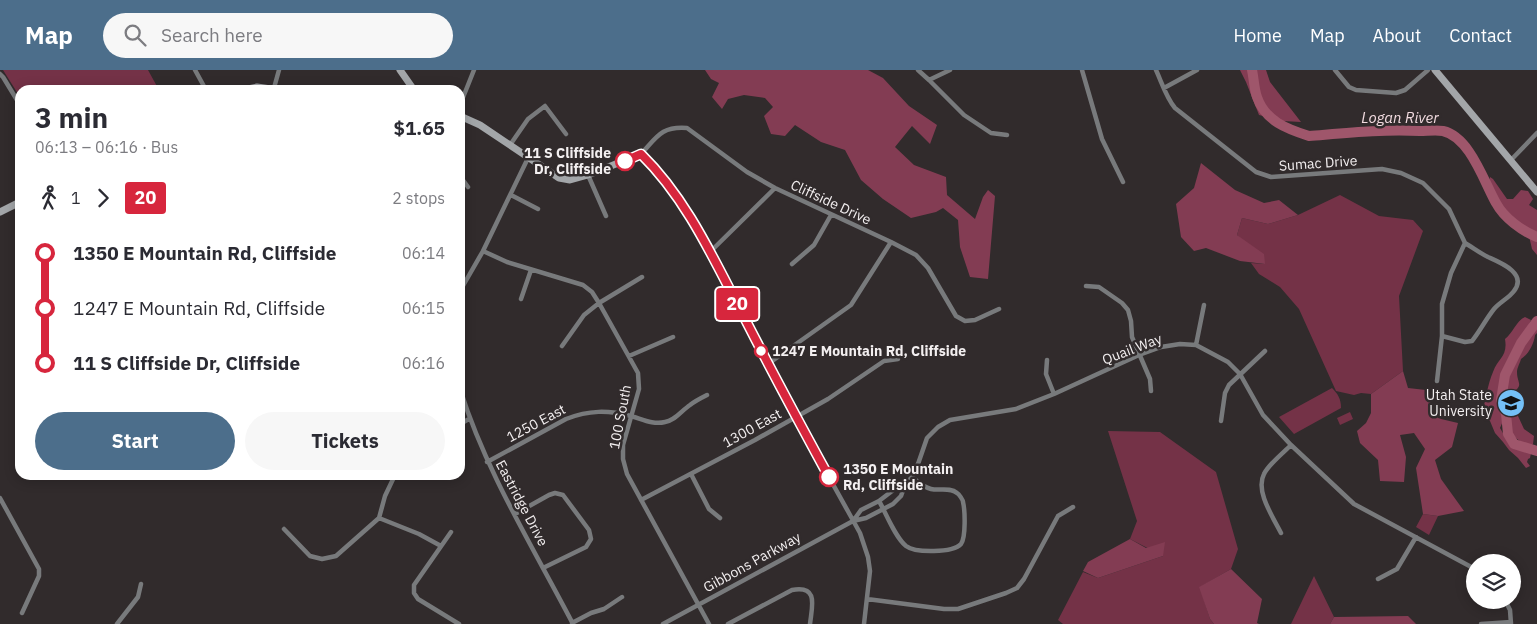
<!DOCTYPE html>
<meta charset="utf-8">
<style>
body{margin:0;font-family:"IBM Plex Sans",sans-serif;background:#f7f7f7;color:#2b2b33;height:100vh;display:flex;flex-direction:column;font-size:19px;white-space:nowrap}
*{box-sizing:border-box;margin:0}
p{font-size:16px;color:#7c7c81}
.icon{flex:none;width:28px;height:28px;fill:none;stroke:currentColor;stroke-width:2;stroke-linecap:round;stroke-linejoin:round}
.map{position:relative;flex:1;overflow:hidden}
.details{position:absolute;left:15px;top:15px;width:450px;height:395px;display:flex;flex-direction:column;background:#fff;border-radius:15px;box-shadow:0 2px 12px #0003}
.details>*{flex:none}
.badge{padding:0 10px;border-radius:4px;font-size:18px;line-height:32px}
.fabs{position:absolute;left:1466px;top:484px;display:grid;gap:10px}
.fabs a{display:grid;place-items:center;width:55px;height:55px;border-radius:50%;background:#fff;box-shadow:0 2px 12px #0003;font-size:25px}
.map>.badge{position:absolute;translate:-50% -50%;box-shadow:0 0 0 2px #fff}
.legs{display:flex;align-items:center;gap:8px;height:55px;padding:0 20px;font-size:16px}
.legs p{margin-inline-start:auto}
.summary{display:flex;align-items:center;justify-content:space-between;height:85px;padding:0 20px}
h1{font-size:28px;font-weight:700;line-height:38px}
.primary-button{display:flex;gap:10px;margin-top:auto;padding:10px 20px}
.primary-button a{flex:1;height:58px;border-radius:30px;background:#4c6e8b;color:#fff;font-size:20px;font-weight:700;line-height:58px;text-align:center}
.primary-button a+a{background:#f7f7f7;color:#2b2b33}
ul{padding:0 20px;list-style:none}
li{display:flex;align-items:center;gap:18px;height:55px;font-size:19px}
li i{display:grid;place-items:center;width:8px;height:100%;margin:0 6px;background:currentColor}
li i::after{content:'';width:12px;height:12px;margin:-6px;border:4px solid;border-radius:50%;background:#fff}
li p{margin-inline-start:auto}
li:first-child i{background:linear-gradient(#0000 50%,currentColor 0)}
li:last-child i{background:linear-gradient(currentColor 50%,#0000 0)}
header{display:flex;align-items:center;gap:30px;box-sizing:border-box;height:70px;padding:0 25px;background:#4c6e8b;color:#fff}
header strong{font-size:24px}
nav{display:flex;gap:28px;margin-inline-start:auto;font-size:18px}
.search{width:350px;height:45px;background:#f7f7f7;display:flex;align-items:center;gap:12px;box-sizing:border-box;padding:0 18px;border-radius:28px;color:#7c7c81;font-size:19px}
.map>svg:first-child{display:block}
.green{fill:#743247}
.forest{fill:#833c53}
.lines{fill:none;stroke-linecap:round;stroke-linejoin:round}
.river{stroke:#9f566b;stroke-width:10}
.street{stroke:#787a7c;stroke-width:4.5}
.secondary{stroke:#a3a6a9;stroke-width:7}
.line-1-casing{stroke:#fff;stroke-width:11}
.line-1{stroke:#d7263d;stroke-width:8}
.stop-1-dot{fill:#fff;stroke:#d7263d;stroke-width:2.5}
.labels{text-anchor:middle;stroke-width:5;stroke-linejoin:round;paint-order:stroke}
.stop-label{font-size:14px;font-weight:bold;fill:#f3eff0;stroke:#312b2c;text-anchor:start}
.street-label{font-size:14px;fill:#f3eff0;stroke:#312b2c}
.poi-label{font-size:14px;fill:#f3eff0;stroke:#312b2c;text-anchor:end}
.water-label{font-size:15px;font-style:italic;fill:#f2dbe0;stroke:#312b2c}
</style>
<header>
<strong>Map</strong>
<div class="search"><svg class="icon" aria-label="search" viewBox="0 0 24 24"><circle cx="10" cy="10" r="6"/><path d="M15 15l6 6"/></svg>Search here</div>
<nav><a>Home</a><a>Map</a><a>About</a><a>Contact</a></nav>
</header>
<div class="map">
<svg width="1537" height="554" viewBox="0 0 1537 554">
<rect width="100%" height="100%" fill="#312b2c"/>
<path class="green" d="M3,0H148L159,20H20V27Z
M1340,125L1379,146L1413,150L1423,161L1399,226L1403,301L1371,324L1361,323L1354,325L1336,321L1299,239L1280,217L1259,204L1251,193L1265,194L1237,165L1242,148L1268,154L1298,145Z
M1332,318C1338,324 1341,329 1341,338L1294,364L1279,347Z
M1350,342L1353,349L1340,355L1337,348Z
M1108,361L1160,362L1216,402L1238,479L1231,499L1200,517L1210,549L1214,554H1063L1058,550L1083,502L1098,508L1163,486L1130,469L1137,451Z
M1423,444L1438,446L1429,465L1416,457Z
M1314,506L1334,547L1330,554H1291Z"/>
<path class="forest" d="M705,0H868L883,8L909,36L937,55L930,74L912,56L895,77L914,95L946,107L947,125L975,149L983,127L988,120L995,126L988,209L970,207L960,177L958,150L943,138L936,142L911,148L883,129L861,110L845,80L821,72L795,55L785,66L771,64L764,46L773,37L765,28L744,25L728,29L722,39L712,27L719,13L711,9Z
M1240,0H1266L1270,12L1301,52L1283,51L1259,45L1246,12Z
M1201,93L1235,120L1264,133L1279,130L1298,145L1268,154L1242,148L1237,165L1264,184L1265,194L1240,191L1206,178L1194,181L1181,167L1176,134L1194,118Z
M1490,107L1493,109L1507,129H1513L1521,120L1528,121L1533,129L1529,135L1537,140V185L1532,179L1529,166L1532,162L1520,154L1501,135L1489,115Z
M1525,247L1531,250L1526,261L1537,254V263L1535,265C1534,274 1528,285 1521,289C1520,293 1517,298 1517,302C1517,313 1524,315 1513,322L1517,328L1516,331L1512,333V340L1518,346L1524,359L1534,366L1533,374L1531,376C1509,369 1509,358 1507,338L1505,335L1501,338L1503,351L1500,358C1509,374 1513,378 1531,383L1530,388L1528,389L1527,392L1530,396L1526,398L1518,388L1509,380L1503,372L1495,363L1490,351L1484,349L1482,345C1485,332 1488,313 1493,302C1498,288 1508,287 1505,269C1513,263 1516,251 1525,247Z
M1403,301L1408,318L1426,320L1434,343L1441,349L1458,353L1452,377L1435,390L1441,409L1464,441L1438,446L1423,444L1416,398L1425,379L1414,363L1400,365L1406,387L1404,412L1380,411L1378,390L1360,373L1357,361L1366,353L1371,343V324Z
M1130,469L1146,478L1165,472L1163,486L1098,508L1083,501L1088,492Z
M1231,499L1262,529L1257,553L1259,554H1214L1210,549L1199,517Z
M1408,546L1416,554H1330L1334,547Z"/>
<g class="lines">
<path class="river" d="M1252,0C1254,9 1254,19 1257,27C1265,51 1287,59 1309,66C1346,63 1383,59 1420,61C1427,61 1436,60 1443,61C1470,67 1484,112 1496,133C1504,148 1522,161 1537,167
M1537,251L1521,273L1505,305L1501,330L1506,344L1508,364L1514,374L1537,381"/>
<path class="street" d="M195,0L206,20
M918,0L929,10L964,45L991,63L1007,65
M1082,0L1102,69L1123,112
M1156,0C1162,13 1166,27 1175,38L1256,102L1271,107L1382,99L1401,103L1423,113L1449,139L1465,173L1451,203L1442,234V266L1437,311
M1335,0L1349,17L1356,20L1396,23L1405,20L1428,0
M0,4L3,7L20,35
M929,10L950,0
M274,18L279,0
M1164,18L1197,0
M460,35L474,0
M510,75L528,49L545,36L566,64
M1511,90L1537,63
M588,105L606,146
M460,106L468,117
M511,125L538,139
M483,181L507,192L583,215L592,222L599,233L638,303L639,319L623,375V389L627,404L709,554
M710,182L775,118
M792,194L814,175L831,145
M1086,216L1099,217L1122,233L1128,240L1131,251L1132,267L1150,309L1151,321
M460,221L483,181L528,88
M521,229L531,200
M1442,266L1465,272L1472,271C1480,261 1486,249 1494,239C1500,232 1509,228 1514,221C1528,203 1499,192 1488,187C1480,183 1472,177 1465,173
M1196,275L1204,235
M562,276L584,245L599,233L642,207
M629,286L673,267
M1047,290L1046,304L1054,324
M768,294L851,235L891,172
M460,319C486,402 533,477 573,554
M1221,351L1225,323L1229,315L1265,281
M460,354L469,349
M487,392L566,349C589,340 608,340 631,346C642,349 653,355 665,352C676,350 681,341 690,335C695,331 701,328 707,325
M691,404L709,439L720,448
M905,415L896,418L879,431L861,440L853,451L866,448L893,434L901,426L905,415L912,407L918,394L927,368L938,357L950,350L1016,339L1054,324L1139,285L1161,277L1180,274L1196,275L1228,292L1240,304L1263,345L1291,375L1354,434L1475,499
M0,428L39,499V506L22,543
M641,430L755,370L828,329L884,291L898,289
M879,431C886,443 895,467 906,476C915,483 953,483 961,474C966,467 965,440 963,432C963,430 959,424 957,423C950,417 939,421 931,419C923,417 918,412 912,407
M515,444L549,425L555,423L563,425L589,460L591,469L586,477L543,498
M379,448L419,464L441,476
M284,459L310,486L322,489L336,486L379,448L385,426L395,405
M451,462L414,515V523L418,529L459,554
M1281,463C1273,447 1255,421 1264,404C1268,395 1283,383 1291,375
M1378,509L1397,499L1416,467
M867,529L944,539H958L1006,523L1017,518L1024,509L1058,446L1073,437
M1505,530L1510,540L1511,554
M572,553L591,543L604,539L622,527
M117,554L138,527L141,514
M663,554L853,451
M728,554L792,520C819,515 812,536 810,554
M864,554L870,501L868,487L860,463C824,398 787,332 753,265C722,205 690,131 641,84C657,67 661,56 687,58L747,102L775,118L891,172L916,185L928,198L956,246L965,251L975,250L999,239
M1481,554L1511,552"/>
<path class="secondary" d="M400,0L414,20
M1435,0L1537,122
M243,20L257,17L278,20
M460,46L480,55L559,108L570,110L588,105L641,84
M0,142L20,132"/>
</g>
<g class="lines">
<g class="line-1-casing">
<path id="line-1" d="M625,91L641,84C687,129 714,190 743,245C771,300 800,354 829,407"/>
</g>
<use href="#line-1" class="line-1"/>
</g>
<defs>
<g id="university-disc" transform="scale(1.4375)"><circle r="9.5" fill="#74c0f6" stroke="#312b2c"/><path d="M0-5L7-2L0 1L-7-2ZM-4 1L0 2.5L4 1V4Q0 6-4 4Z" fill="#111"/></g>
</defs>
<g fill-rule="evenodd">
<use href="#university-disc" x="1511" y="333"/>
</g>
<g class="stop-1-dot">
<circle cx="625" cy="91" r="9"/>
<circle cx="761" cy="281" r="6"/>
<circle cx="829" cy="407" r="9"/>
</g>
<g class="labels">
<g class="stop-label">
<text x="611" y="88" text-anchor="end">11 S Cliffside<tspan x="611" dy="16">Dr, Cliffside</tspan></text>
<text x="772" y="286">1247 E Mountain Rd, Cliffside</text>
<text x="843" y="404">1350 E Mountain<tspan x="843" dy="16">Rd, Cliffside</tspan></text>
</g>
<g class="street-label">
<text transform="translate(1318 93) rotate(-4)" y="5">Sumac Drive</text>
<text transform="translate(831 132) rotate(25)" y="5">Cliffside Drive</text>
<text transform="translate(1132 279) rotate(-21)" y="5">Quail Way</text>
<text transform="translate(620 347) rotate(-79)" y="5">100 South</text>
<text transform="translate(536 353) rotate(-28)" y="5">1250 East</text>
<text transform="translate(752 358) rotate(-29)" y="5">1300 East</text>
<text transform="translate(522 433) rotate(62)" y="5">Eastridge Drive</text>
<text transform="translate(752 492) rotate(-29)" y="5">Gibbons Parkway</text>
</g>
<g class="poi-label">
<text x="1492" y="330">Utah State<tspan x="1492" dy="16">University</tspan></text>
</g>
<g class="water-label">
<text x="1400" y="53">Logan River</text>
</g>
</g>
</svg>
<div class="fabs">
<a><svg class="icon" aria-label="layers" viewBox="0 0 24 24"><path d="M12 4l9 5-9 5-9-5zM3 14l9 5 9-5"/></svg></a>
</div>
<b class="badge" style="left:737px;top:234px;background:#d7263d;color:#fff">20</b>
<section class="details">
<div class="summary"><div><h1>3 min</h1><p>06:13 – 06:16 · Bus</p></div><b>$1.65</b></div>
<div class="legs"><svg class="icon" aria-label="walk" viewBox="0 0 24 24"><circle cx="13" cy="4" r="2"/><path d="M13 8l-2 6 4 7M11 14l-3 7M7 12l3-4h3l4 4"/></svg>1<svg class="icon" aria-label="forward" viewBox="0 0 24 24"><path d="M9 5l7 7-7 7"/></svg><b class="badge" style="background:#d7263d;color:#fff">20</b><p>2 stops</p></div>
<ul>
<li><i style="color:#d7263d"></i><b>1350 E Mountain Rd, Cliffside</b><p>06:14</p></li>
<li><i style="color:#d7263d"></i><span>1247 E Mountain Rd, Cliffside</span><p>06:15</p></li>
<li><i style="color:#d7263d"></i><b>11 S Cliffside Dr, Cliffside</b><p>06:16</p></li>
</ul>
<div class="primary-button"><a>Start</a><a>Tickets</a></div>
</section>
</div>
